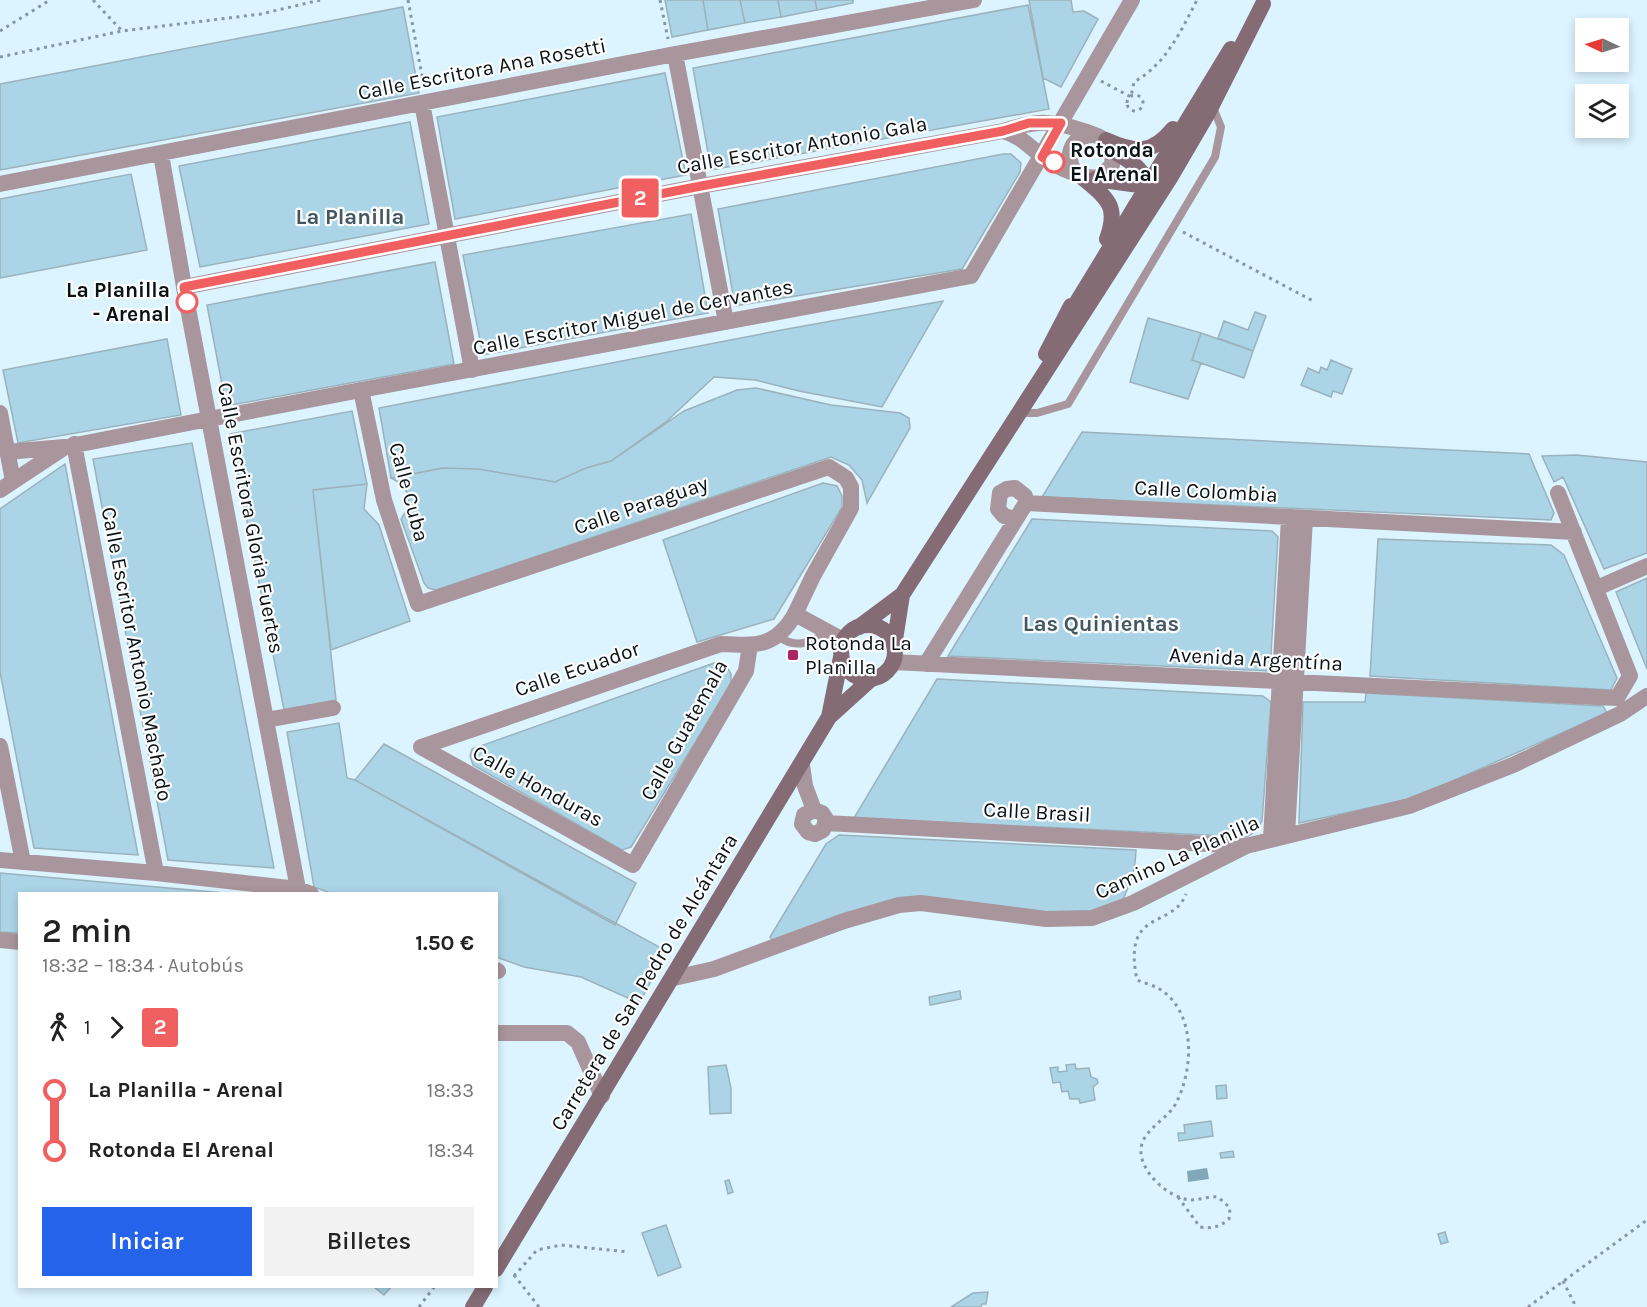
<!DOCTYPE html>
<html lang="es">
<meta charset="utf-8">
<style>
body{margin:0;font-family:Karla,sans-serif;background:#f2f2f2;color:#222;height:100vh;display:flex;flex-direction:column;font-size:22px;white-space:nowrap}
*{box-sizing:border-box;margin:0}
p{font-size:20px;color:#767676}
.icon{flex:none;width:33px;height:33px;fill:none;stroke:currentColor;stroke-width:2;stroke-linecap:round;stroke-linejoin:round}
.map{position:relative;flex:1;overflow:hidden}
.panel{position:absolute;left:18px;top:892px;width:480px;height:396px;display:flex;flex-direction:column;background:#fff;border-radius:0px;box-shadow:0 3px 9px #0003}
.panel>*{flex:none}
.badge{padding:0 12px;border-radius:4px;font-size:21px;line-height:39px}
.needle{width:39px;rotate:274deg}
.buttons{position:absolute;left:1575px;top:18px;display:grid;gap:12px}
.buttons a{display:grid;place-items:center;width:54px;height:54px;border-radius:0px;background:#fff;box-shadow:0 3px 9px #0003;font-size:30px}
.map>.badge{position:absolute;translate:-50% -50%;box-shadow:0 0 0 3px #fff}
.legs{display:flex;align-items:center;gap:9px;height:66px;padding:0 24px;font-size:20px}
.legs p{margin-inline-start:auto}
.summary{display:flex;align-items:center;justify-content:space-between;height:102px;padding:0 24px}
h1{font-size:33px;font-weight:600;line-height:45px}
.primary-button{display:flex;gap:12px;margin-top:auto;padding:12px 24px}
.primary-button a{flex:1;height:69px;border-radius:0px;background:#2563eb;color:#fff;font-size:24px;font-weight:600;line-height:69px;text-align:center}
.primary-button a+a{background:#f2f2f2;color:#222}
ul{padding:0 24px;list-style:none}
li{display:flex;align-items:center;gap:21px;height:60px;font-size:22px}
li i{display:grid;place-items:center;width:9px;height:100%;margin:0 8px;background:currentColor}
li i::after{content:'';width:15px;height:15px;margin:-8px;border:4px solid;border-radius:50%;background:#fff}
li p{margin-inline-start:auto}
li:first-child i{background:linear-gradient(#0000 50%,currentColor 0)}
li:last-child i{background:linear-gradient(currentColor 50%,#0000 0)}
.map>svg:first-child{display:block}
.water{fill:#80a8b9}
.building{fill:#abd4e6;stroke:#9bb2bc;stroke-width:1.5}
.lines{fill:none;stroke-linecap:round;stroke-linejoin:round}
.path{stroke:#85979f;stroke-width:3;stroke-dasharray:3 4.5;stroke-linecap:butt}
.service{stroke:#a8969c;stroke-width:8}
.minor{stroke:#a8969c;stroke-width:16}
.tertiary{stroke:#a8969c;stroke-width:16}
.secondary{stroke:#856c74;stroke-width:16}
.line-1-casing{stroke:#fff;stroke-width:14}
.line-1{stroke:#f06060;stroke-width:9}
.stop-1-dot{fill:#fff;stroke:#f06060;stroke-width:3}
.poi-dot{fill:#ad2465;stroke:#fcfcfc;stroke-width:2}
.labels{text-anchor:middle;stroke-width:4.5;stroke-linejoin:round;paint-order:stroke}
.street-label{font-size:21px;fill:#091215;stroke:#fcfcfc}
.stop-label{font-size:21px;font-weight:bold;fill:#091215;stroke:#fcfcfc;text-anchor:start}
.poi-label{font-size:21px;fill:#091215;stroke:#fcfcfc;text-anchor:start}
.neighbourhood-label{font-size:22px;font-weight:bold;fill:#425760;stroke:#fcfcfc}
</style>
<div class="map">
<svg width="1647" height="1307" viewBox="0 0 1647 1307">
<rect width="100%" height="100%" fill="#dbf4ff"/>
<path class="water" d="M1207,1168L1209,1179L1188,1182L1187,1171Z"/>
<path class="building" d="M665,0H703L708,30L672,37Z
M703,0H740L745,23L708,30Z
M740,0H778L781,17L745,23Z
M778,0H815L817,10L781,17Z
M815,0H853V3L817,10Z
M1029,0H1071L1073,12L1084,11L1098,19L1061,87L1043,78Z
M1028,5L1049,109L711,170L693,68Z
M403,7L419,93L0,170V84Z
M665,73L686,175L455,219L437,117Z
M410,122L429,224L200,267L179,166Z
M1003,154H1011L1021,163L1020,172L962,269L735,306L718,209Z
M131,174L147,250L0,278V199Z
M691,214L708,313L483,355L463,255Z
M435,262L454,364L226,406L207,305Z
M943,301L882,407L799,391L755,380L714,377L667,421L611,461L586,468L555,482L478,469L443,468L391,478L379,408L787,329Z
M1255,312L1266,316L1253,351L1218,338L1224,321L1248,330Z
M1148,318L1201,333L1192,360L1201,363L1188,399L1130,382Z
M1201,333L1253,351L1244,378L1192,360Z
M167,339L181,415L18,443L3,370Z
M1331,360L1352,369L1342,394L1333,391L1331,397L1301,385L1308,368L1319,373L1321,367L1327,370Z
M756,388L831,405L900,413L909,418L910,428L867,503L862,480L849,465L831,457L436,590L428,588L424,583L401,519L408,508L409,496L402,484L391,478L443,468L478,469L555,482L586,468L611,461L684,411L737,390Z
M352,411L367,484L313,490L336,700L284,710L230,434Z
M1082,432L1529,454L1554,513L1551,520L1042,497Z
M192,443L274,868L168,860L93,459Z
M1577,455L1647,462V553L1604,569L1563,477L1554,482L1542,456Z
M65,464L138,855L34,848L0,672V509Z
M823,483L837,486L842,496V507L774,619L697,642L663,540Z
M367,484L364,509L379,525L410,621L331,650L313,490Z
M1032,519L1272,531L1278,537L1270,671L948,656Z
M1378,539L1551,545L1564,555L1617,678L1611,690L1370,676Z
M1647,578V669L1616,592Z
M714,663H722L727,667L731,674V684L631,847L622,850L473,765L470,756L472,749Z
M937,679L1263,696L1271,702L1262,821L1256,831L1247,837L854,818Z
M1366,693L1603,706L1607,713L1414,798L1299,823L1303,702H1365Z
M339,723L347,778L355,780L661,948L665,956L639,1003L581,977L524,967L496,957V894H333L314,887L287,732Z
M384,744L636,883L615,925L355,780Z
M839,835L1136,850L1135,863L1132,878L1122,902L1091,916L900,900L773,942L770,937L826,844Z
M0,873L236,894H20V933L0,932Z
M960,991L961,999L930,1005L929,997Z
M1075,1064L1076,1069L1089,1068L1091,1077L1097,1079L1098,1083L1093,1087L1095,1100L1080,1103L1079,1099H1070L1068,1091L1062,1092L1060,1082L1053,1083L1050,1068L1058,1067V1072L1067,1071L1066,1065Z
M726,1065L731,1088V1113L710,1114L708,1067Z
M1226,1085L1227,1098L1217,1099L1216,1086Z
M1211,1121L1213,1136L1179,1141L1178,1133H1185L1184,1125Z
M1233,1151L1234,1157L1221,1158L1220,1153Z
M729,1180L733,1192L728,1194L725,1181Z
M666,1225L681,1267L658,1276L642,1233Z
M1445,1232L1448,1242L1441,1244L1438,1234Z
M374,1287H391L384,1295Z
M988,1292L986,1304H982L981,1307H951L973,1293Z"/>
<g class="lines">
<path class="path" d="M93,0L122,31
M408,0L424,87
M660,0L668,39
M0,31L50,0
M0,57L122,31L261,14L320,0
M1101,81L1131,97L1134,82C1166,64 1181,31 1197,0
M1127 103a8 8 0 1 1 16 0a8 8 0 1 1-16 0Z
M1183,232L1315,302
M1178,1197L1200,1227C1212,1229 1220,1227 1229,1219L1230,1208L1218,1197C1209,1196 1200,1200 1191,1200C1167,1199 1130,1164 1144,1139C1151,1126 1167,1118 1175,1105C1194,1071 1197,1011 1158,988C1152,985 1144,983 1137,980C1122,907 1172,930 1186,894
M514,1275L539,1307
M514,1276L537,1250L561,1245L629,1252
M1563,1281L1574,1303L1573,1307
M419,1307L434,1287
M1528,1307L1647,1220"/>
<path class="service" d="M1020,413H1037L1068,404L1215,157L1221,127L1212,105
M778,636C796,650 811,642 829,632"/>
<path class="minor" d="M675,54L726,322
M422,103L472,370
M161,154L184,287
M0,184L675,54L974,0
M361,390L971,276L1132,0
M0,413L13,481
M74,444L156,873
M7,452L64,447
M0,490L65,447L209,419L298,889
M1558,493L1630,676L1617,698
M1026,503L1574,532
M1015,519L1004,516L998,509L1000,493L1007,489L1015,488L1025,496L1026,503
M1597,588L1647,566
M893,662L1617,698
M926,664L1026,503
M266,720L333,708
M0,746L23,862
M421,747L633,865L746,671L750,645
M421,747L721,644C757,646 776,647 795,614
M802,765L805,786L814,810L822,813L826,819L823,830L815,834L808,832L802,824L804,815L814,810
M826,823L1245,846
M1287,835L1305,519
M1271,839L1289,518
M0,860L156,873L298,889L311,894
M0,940L20,942
M496,970L498,971
M674,978L714,969L844,921L899,905L921,903L1046,919L1092,918L1133,903L1246,846L1409,806L1513,765L1620,714L1647,696
M496,1033H567L578,1042L602,1096"/>
<path class="tertiary" d="M1075,172C1063,154 1073,134 1095,135
M843,640L795,614L813,576L851,508V487L846,478L829,467L418,604L384,500L361,390L209,419L184,287L701,186L1003,131C1037,120 1053,120 1087,132C1099,136 1107,139 1113,151L1112,165L1102,176C1088,182 1054,166 1042,156C1028,146 1021,136 1003,131"/>
<path class="secondary" d="M1106,140C1135,153 1152,155 1173,129
M1113,151C1129,160 1149,171 1147,192
M1083,178C1108,199 1119,206 1107,239
M1095,179L1139,185L1155,182
M1068,317L1231,49
M1046,354L1071,306
M841 652a27 27 0 1 1 54 0a27 27 0 1 1-54 0Z
M859,627L902,595L1170,178L1208,113L1263,4
M894,646L902,595
M829,717L871,679
M496,1269L829,717L841,657
M473,1307L485,1287"/>
</g>
<g class="lines">
<g class="line-1-casing">
<path id="line-1" d="M187,302L184,287L701,186L1003,131L1029,123H1061L1042,157L1054,162"/>
</g>
<use href="#line-1" class="line-1"/>
</g>
<g class="stop-1-dot">
<circle cx="1054" cy="162" r="10"/>
<circle cx="187" cy="302" r="10"/>
</g>
<rect class="poi-dot" x="787" y="649" width="12" height="12" rx="3"/>
<g class="labels">
<g class="street-label">
<text transform="translate(482 69) rotate(-11)" y="7">Calle Escritora Ana Rosetti</text>
<text transform="translate(802 145) rotate(-10)" y="7">Calle Escritor Antonio Gala</text>
<text transform="translate(633 317) rotate(-11)" y="7">Calle Escritor Miguel de Cervantes</text>
<text transform="translate(1206 491) rotate(3)" y="7">Calle Colombia</text>
<text transform="translate(409 492) rotate(75)" y="7">Calle Cuba</text>
<text transform="translate(641 505) rotate(-19)" y="7">Calle Paraguay</text>
<text transform="translate(251 518) rotate(79)" y="7">Calle Escritora Gloria Fuertes</text>
<text transform="translate(137 654) rotate(79)" y="7">Calle Escritor Antonio Machado</text>
<text transform="translate(1256 659) rotate(3)" y="7">Avenida Argentína</text>
<text transform="translate(577 669) rotate(-19)" y="7">Calle Ecuador</text>
<text transform="translate(684 730) rotate(-61)" y="7">Calle Guatemala</text>
<text transform="translate(538 786) rotate(29)" y="7">Calle Honduras</text>
<text transform="translate(1037 812) rotate(3)" y="7">Calle Brasil</text>
<text transform="translate(1177 857) rotate(-24)" y="7">Camino La Planilla</text>
<text transform="translate(644 982) rotate(-59)" y="7">Carretera de San Pedro de Alcántara</text>
</g>
<g class="stop-label">
<text x="1070" y="157">Rotonda<tspan x="1070" dy="24">El Arenal</tspan></text>
<text x="170" y="297" text-anchor="end">La Planilla<tspan x="170" dy="24">- Arenal</tspan></text>
</g>
<g class="poi-label">
<text x="805" y="650">Rotonda La<tspan x="805" dy="24">Planilla</tspan></text>
</g>
<g class="neighbourhood-label">
<text x="350" y="224">La Planilla</text>
<text x="1101" y="631">Las Quinientas</text>
</g>
</g>
</svg>
<div class="buttons">
<a><svg class="needle" viewBox="-14 -14 28 28"><path d="M0-13l5 13h-10z" fill="#e53935"/><path d="M0 13l5-13h-10z" fill="#767676"/></svg></a>
<a><svg class="icon" aria-label="layers" viewBox="0 0 24 24"><path d="M12 4l9 5-9 5-9-5zM3 14l9 5 9-5"/></svg></a>
</div>
<b class="badge" style="left:640px;top:198px;background:#f06060;color:#fff">2</b>
<section class="panel">
<div class="summary"><div><h1>2 min</h1><p>18:32 – 18:34 · Autobús</p></div><b>1.50 €</b></div>
<div class="legs"><svg class="icon" aria-label="walk" viewBox="0 0 24 24"><circle cx="13" cy="4" r="2"/><path d="M13 8l-2 6 4 7M11 14l-3 7M7 12l3-4h3l4 4"/></svg>1<svg class="icon" aria-label="forward" viewBox="0 0 24 24"><path d="M9 5l7 7-7 7"/></svg><b class="badge" style="background:#f06060;color:#fff">2</b></div>
<ul>
<li><i style="color:#f06060"></i><b>La Planilla - Arenal</b><p>18:33</p></li>
<li><i style="color:#f06060"></i><b>Rotonda El Arenal</b><p>18:34</p></li>
</ul>
<div class="primary-button"><a>Iniciar</a><a>Billetes</a></div>
</section>
</div>
